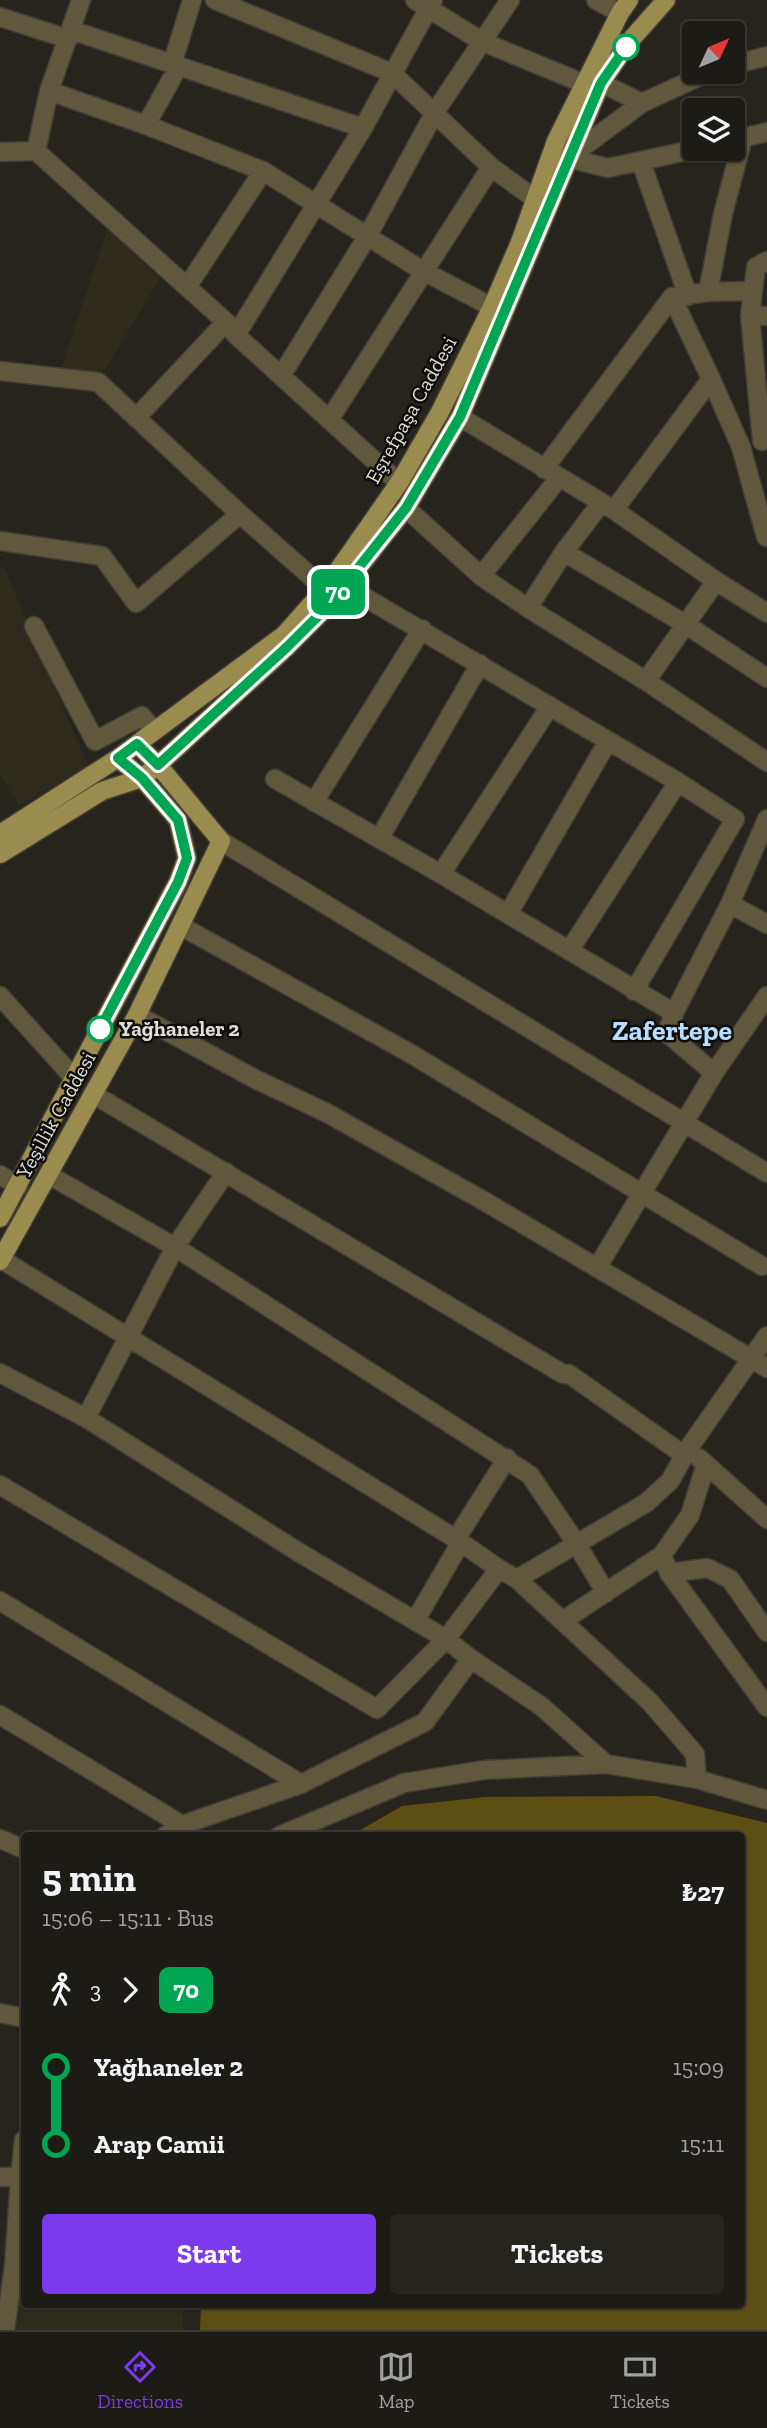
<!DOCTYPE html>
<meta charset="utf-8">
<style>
body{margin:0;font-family:"Zilla Slab",serif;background:#25241e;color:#f1f3f6;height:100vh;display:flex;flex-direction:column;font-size:26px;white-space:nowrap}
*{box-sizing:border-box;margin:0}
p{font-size:23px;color:#a0a1a0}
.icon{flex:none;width:38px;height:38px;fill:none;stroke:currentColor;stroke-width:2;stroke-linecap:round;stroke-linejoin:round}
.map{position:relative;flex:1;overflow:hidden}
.drawer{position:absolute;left:21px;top:1832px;width:724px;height:476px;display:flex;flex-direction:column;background:#1c1b15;border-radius:7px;box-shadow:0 2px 5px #0004,0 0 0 2px #3a3934}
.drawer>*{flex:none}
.badge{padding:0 14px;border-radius:10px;font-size:24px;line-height:46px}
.needle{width:46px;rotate:46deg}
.fabs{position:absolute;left:682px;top:21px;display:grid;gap:14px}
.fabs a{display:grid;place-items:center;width:63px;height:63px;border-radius:7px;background:#1c1b15;box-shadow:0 2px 5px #0004,0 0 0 2px #3a3934;font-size:35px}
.map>.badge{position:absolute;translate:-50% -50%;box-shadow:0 0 0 4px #fff}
.legs{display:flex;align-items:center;gap:10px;height:77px;padding:0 21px;font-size:23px}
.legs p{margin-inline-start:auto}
.head{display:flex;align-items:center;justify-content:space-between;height:119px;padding:0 21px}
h1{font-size:38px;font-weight:700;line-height:52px}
.action{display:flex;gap:14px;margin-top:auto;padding:14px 21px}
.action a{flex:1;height:80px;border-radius:7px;background:#7c3aed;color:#fff;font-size:28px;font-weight:700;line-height:80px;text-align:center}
.action a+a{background:#25241e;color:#f1f3f6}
ul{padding:0 21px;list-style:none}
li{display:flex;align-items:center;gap:24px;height:77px;font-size:26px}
li i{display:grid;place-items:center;width:10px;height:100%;margin:0 9px;background:currentColor}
li i::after{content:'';width:18px;height:18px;margin:-9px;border:5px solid;border-radius:50%;background:#1c1b15}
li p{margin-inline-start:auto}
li:first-child i{background:linear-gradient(#0000 50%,currentColor 0)}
li:last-child i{background:linear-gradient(currentColor 50%,#0000 0)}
.tab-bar{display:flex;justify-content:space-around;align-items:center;height:98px;border-top:2px solid #3a3934;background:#1c1b15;font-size:19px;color:#a0a1a0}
.tab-bar a{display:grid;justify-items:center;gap:4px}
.tab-bar .selected{color:#7c3aed}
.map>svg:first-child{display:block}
.built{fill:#2e2a1c}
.forest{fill:#5d4f14}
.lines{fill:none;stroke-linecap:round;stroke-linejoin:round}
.minor-casing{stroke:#403e36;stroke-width:21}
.major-casing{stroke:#403e36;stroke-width:21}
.minor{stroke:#5f583c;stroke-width:18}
.major{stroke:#9a8b4e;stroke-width:18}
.line-1-casing{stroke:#fff;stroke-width:16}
.line-1{stroke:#00a651;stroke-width:10}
.stop-1-dot{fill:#fff;stroke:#00a651;stroke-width:3.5}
.labels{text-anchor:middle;stroke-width:5;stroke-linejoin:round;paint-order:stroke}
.street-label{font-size:21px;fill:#deddd7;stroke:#0e0d0a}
.stop-label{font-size:21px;font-weight:bold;fill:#deddd7;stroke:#0e0d0a;text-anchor:start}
.district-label{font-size:28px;font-weight:bold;fill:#b9ddff;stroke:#0e0d0a}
</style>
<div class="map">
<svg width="767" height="2330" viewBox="0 0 767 2330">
<rect width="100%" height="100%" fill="#26241c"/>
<path class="built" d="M108,228L160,278L101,376L60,371Z
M4,567L88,766L19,805L0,774V568Z
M24,2253V2305H183V2330H15Z"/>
<path class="forest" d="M656,1796L767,1823V2330H200L201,2305H742V1836H350L402,1806L485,1797Z"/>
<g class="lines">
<g class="minor-casing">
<path id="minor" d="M215,0L392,73L491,167L535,199
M415,0L483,42L585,84
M596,0L620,13
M0,17L68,39
M71,30L363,128
M733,65L767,56
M601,83L642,103
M49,91L146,125L263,171L423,271L492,307
M146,125L177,69L172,65L192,0
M733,140L767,132
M36,151L49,91L81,0
M563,151L568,158L608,168L696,149
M0,152L36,151L226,322L236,335L399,483
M568,158L642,103L709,72
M641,162L688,296
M187,287L263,171
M753,291L756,267L767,261
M708,292L723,214L743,138
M672,297L711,379L741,447L766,537
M750,316L762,441
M236,335L363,128L433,0
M0,371L98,382L240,514L325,589
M281,376L367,237L435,112L510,0
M460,417L614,510L716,581L767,613
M136,418L226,322
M329,420L491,167
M544,469L672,297L708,292L753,291L750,316H767
M406,508L481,576L528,608L646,681L767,762
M614,510L711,379
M0,541L102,556L136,603L240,514
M564,552L685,624L767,678
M481,576L559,478
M344,585L678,782L735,819L634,991
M528,608L564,552L601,503
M34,626L95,741L142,716L154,731
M646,681L716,581
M275,779L441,874L674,1013
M314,802L422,629
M379,839L480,664
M221,841L767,1173
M441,874L550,706
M730,904L767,924
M508,914L608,741
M181,926L413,1055L762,1266
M569,951L678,782
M0,996L74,1078
M137,1015L257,1080L327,1113L484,1201L767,1368
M714,1073L667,1033L674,1013L730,904L767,819
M93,1094L563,1374H569L684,1455
M0,1175L18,1186
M49,1175L175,1247L530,1475L576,1543L606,1593
M1,1259L456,1539L499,1569
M597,1268L714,1073L767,996
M0,1373L86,1418L300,1553L446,1639L471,1659L541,1706L606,1764
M86,1418L175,1247L226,1172
M699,1458L767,1519
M0,1485L377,1709L446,1639L499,1569L517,1579L646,1503L670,1481L688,1449L767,1336
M456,1539L507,1458
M662,1555L669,1573L767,1707
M669,1573L707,1568L730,1579L767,1632
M517,1579L650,1702L695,1754L697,1779
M0,1601L301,1784
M564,1620L662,1555L690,1515L706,1464
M415,1621L461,1542
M0,1715L182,1825
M165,1836L182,1825L301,1784L425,1722L471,1659
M279,1836L404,1783L484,1770L606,1764L697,1779L767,1800
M0,1839L24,1849
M0,2013L24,2018
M0,2177H24
M5,2330L14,2266L20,2177L24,2140"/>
</g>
<g class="major-casing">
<path id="major" d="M0,834L118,758L284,635L325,589L399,483L440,412L492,307L520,242L556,141L620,13L629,0
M0,854L102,791L142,778L158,765L287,647L328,606L406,508L460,417L601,83L628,43L666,0
M0,1218L178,882L187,858L178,820L142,778L118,758
M0,1261L137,1015L221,841L158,765L137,744"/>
</g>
<use href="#minor" class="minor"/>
<use href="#major" class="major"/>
</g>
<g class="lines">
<g class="line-1-casing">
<path id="line-1" d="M100,1029L178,882L187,858L178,820L142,778L118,758L137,744L158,765L287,647L328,606L406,508L460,417L601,83L626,47"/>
</g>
<use href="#line-1" class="line-1"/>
</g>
<g class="stop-1-dot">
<circle cx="626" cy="47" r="12"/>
<circle cx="100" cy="1029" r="12"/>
</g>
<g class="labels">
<g class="street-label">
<text transform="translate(411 410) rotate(-61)" y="7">Eşrefpaşa Caddesi</text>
<text transform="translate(56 1115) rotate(-61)" y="7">Yeşillik Caddesi</text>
</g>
<g class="stop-label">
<text x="119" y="1036">Yağhaneler 2</text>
</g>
<g class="district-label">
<text x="672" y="1040">Zafertepe</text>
</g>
</g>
</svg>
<div class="fabs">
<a><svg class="needle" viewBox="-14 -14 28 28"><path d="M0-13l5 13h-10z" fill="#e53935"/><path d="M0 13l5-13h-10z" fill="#a0a1a0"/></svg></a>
<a><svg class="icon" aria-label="layers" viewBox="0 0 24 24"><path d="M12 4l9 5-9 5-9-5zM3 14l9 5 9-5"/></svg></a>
</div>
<b class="badge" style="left:338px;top:592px;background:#00a651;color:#fff">70</b>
<section class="drawer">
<div class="head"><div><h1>5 min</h1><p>15:06 – 15:11 · Bus</p></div><b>₺27</b></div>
<div class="legs"><svg class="icon" aria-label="walk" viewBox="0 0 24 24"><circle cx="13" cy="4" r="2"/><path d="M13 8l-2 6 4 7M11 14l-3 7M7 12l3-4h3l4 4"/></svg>3<svg class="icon" aria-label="forward" viewBox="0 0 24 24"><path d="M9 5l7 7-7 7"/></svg><b class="badge" style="background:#00a651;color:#fff">70</b></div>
<ul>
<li><i style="color:#00a651"></i><b>Yağhaneler 2</b><p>15:09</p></li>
<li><i style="color:#00a651"></i><b>Arap Camii</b><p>15:11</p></li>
</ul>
<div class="action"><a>Start</a><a>Tickets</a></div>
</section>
</div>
<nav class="tab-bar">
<a class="selected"><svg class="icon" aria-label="directions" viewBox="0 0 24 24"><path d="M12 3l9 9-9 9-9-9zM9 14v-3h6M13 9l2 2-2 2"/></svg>Directions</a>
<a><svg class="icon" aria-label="map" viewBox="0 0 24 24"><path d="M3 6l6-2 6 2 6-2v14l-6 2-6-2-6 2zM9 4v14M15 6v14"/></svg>Map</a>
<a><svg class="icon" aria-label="tickets" viewBox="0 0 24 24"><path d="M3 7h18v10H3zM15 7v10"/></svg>Tickets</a>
</nav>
